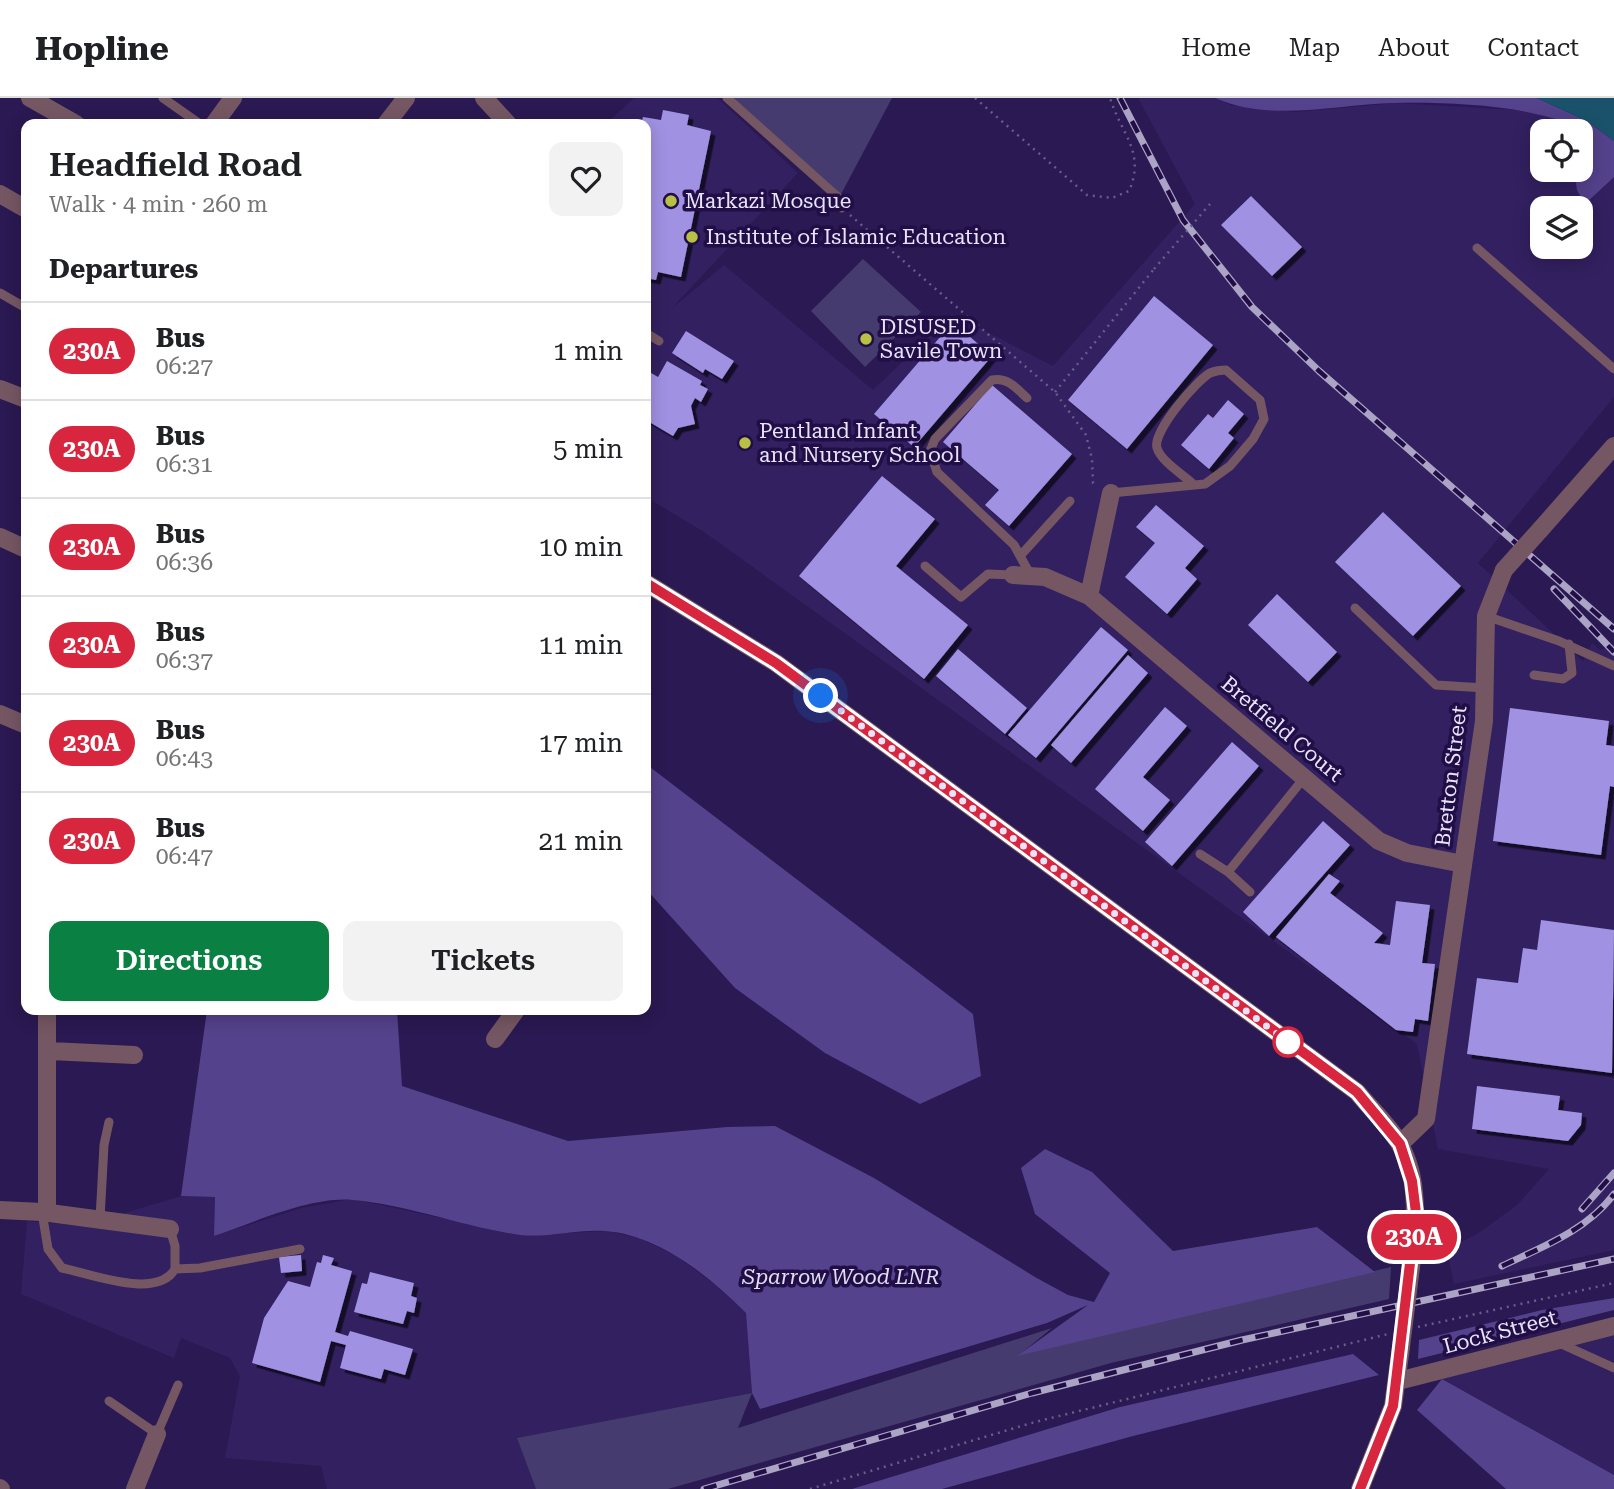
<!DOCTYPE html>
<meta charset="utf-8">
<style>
body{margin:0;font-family:"Roboto Serif",serif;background:#f2f2f2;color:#202124;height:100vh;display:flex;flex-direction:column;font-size:26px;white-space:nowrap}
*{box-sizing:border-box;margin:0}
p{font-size:23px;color:#757577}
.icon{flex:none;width:38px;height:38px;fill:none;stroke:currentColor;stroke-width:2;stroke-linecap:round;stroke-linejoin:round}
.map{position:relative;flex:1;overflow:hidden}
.panel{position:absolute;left:21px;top:21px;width:630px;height:896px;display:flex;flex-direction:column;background:#fff;border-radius:14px;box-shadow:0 4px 18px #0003}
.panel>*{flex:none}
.badge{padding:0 14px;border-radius:23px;font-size:24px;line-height:46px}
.fabs{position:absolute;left:1530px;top:21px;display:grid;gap:14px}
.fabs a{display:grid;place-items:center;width:63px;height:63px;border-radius:14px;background:#fff;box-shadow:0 4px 18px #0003;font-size:35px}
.you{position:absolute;width:35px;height:35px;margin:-18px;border:5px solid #fff;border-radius:50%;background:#1a73e8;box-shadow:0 0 0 10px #1a73e833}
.map>.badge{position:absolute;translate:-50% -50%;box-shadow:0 0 0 4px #fff}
h2{padding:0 28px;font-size:26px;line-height:63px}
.round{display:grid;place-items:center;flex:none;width:74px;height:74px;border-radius:14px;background:#f2f2f2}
.overview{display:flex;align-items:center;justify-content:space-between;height:119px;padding:0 28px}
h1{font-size:33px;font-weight:600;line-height:52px}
.primary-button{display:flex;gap:14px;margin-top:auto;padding:14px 28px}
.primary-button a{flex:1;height:80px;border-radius:14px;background:#0b8043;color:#fff;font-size:28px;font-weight:600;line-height:80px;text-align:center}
.primary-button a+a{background:#f2f2f2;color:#202124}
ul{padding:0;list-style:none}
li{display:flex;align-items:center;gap:21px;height:98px;padding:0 28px;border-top:2px solid #e0e0e0}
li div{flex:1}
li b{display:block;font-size:26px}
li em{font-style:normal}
li .badge{min-width:77px;font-weight:700;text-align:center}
header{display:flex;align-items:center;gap:42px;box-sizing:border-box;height:98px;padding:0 35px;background:#fff;border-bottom:2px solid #e0e0e0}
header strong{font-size:33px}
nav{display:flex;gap:38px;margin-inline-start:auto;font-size:24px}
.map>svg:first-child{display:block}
.built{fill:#322060;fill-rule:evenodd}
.green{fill:#463b6e}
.forest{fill:#54428c}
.water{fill:#1a526b}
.building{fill:#a191e3;filter:url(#shadow)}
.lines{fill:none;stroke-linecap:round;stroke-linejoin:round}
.path{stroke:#695d8a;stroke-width:2.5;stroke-dasharray:2 5;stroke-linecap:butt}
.service{stroke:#755763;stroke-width:9}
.minor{stroke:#755763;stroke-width:18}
.tertiary{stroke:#755763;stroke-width:18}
.rail-casing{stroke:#aca4c5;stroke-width:7}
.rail{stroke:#210e47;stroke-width:4.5;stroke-dasharray:13;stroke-linecap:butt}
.path-bridge{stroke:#695d8a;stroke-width:2.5;stroke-dasharray:2 5;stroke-linecap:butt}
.tertiary-bridge{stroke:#755763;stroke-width:18}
.line-casing{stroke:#fff;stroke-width:16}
.line{stroke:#d7263d;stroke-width:10}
.walk{stroke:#e7e4fa;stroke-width:7;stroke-dasharray:0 12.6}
.poi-dot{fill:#bac045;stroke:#210e47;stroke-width:2.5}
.stop-dot{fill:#fff;stroke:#d7263d;stroke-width:3.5}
.labels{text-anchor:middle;stroke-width:7;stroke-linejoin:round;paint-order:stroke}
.poi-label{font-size:21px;fill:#e7e4fa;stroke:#210e47;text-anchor:start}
.street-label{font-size:21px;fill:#e7e4fa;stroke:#210e47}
.park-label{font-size:21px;font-style:italic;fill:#e0ddf3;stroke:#210e47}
</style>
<header>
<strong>Hopline</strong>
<nav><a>Home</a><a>Map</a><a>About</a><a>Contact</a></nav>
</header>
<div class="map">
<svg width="1614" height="1391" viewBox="0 0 1614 1391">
<defs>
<filter id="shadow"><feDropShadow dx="4.5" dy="4.5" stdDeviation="0" flood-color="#0009"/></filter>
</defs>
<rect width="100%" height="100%" fill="#2a1952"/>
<path class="built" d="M634,0H718L798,75L672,210L724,167L873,292L952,216L1053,268L1195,106L1138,0H1215L1231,7L1296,14L1396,5L1533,13L1565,24L1576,33H1542V72H1580L1614,67V299L1478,465L1583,563L1592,545L1600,552L1614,546V1152L1454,1186L1447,1152L1480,1134L1517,1107L1549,1071L1438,1051L1417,946L704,434L646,399V26H606ZM1542,110H1580V149H1542Z
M181,1098L215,1099L214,1138L301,1110L352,1101L522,1137L606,1133L640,1140L676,1158L724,1193L746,1215L752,1295L518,1340L536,1391H327L321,1368L225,1360L240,1278L230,1260L181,1240L174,1260L21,1196L27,1123L82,1128Z
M1614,1232V1377L1442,1281Z"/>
<path class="green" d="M733,0H892L839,100Z
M863,161L921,214L865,269L811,213Z
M1391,1169L1389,1201L1111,1265L668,1391H536L517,1340L752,1295L738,1330L1052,1230L1019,1257Z"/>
<path class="forest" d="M1215,0H1537L1587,23L1614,43V79L1585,106L1577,92L1574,72H1580V33H1567L1565,24C1517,7 1447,4 1395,5C1336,6 1272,25 1215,0Z
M646,666L973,916L981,978L920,1006L825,955L735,890L646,791Z
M207,912H397L402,988L568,1043L727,1029L775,1028L874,1080L1035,1179L1068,1197L1094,1204L1110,1175L1035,1116L1021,1070L1045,1051L1092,1074L1173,1153L1317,1129L1375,1174L1017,1258L1088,1207L1047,1225L760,1311L752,1295L746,1215C709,1178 659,1137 605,1133C577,1131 548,1140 520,1137C464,1129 409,1107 353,1102C311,1098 253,1125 214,1138L215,1099L181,1098Z
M1614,1200V1212L1418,1261L1419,1242L1542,1212Z
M1353,1256L1379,1277L1133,1338L942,1391H852L1120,1309Z
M1442,1281L1614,1377V1391H1506L1417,1312Z"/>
<path class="water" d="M1537,0H1614V43L1587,23Z"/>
<path class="building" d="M663,12L689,17L687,27L711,33L681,179L658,174L656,182L646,180V26H641L643,19L661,22Z
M1251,98L1302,149L1272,178L1221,127Z
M1154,198L1213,247L1127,351L1068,302Z
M953,224L992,258L914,349L874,316Z
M686,233L734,263L722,281L705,271L703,275L672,255Z
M667,263L702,283L700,287L708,291L701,304L695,300L691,308L695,326L678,330L673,338L646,322V272L658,279Z
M992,287L1072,356L1009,428L985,407L999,392L943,344Z
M1228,302L1244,316L1228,335L1234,340L1209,371L1181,347L1208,316L1213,320Z
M882,378L935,421L896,468L968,527L924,581L799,478Z
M1156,407L1204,448L1185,470L1197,481L1167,516L1125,479L1155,445L1136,429Z
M1383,414L1461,488L1413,538L1335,464Z
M1277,496L1337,554L1308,584L1248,527Z
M1101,529L1128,552L1036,660L1008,637Z
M958,551L1027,610L1005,636L936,578Z
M1128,557L1148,575L1071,665L1051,647Z
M1165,609L1187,628L1143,679L1170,702L1143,733L1095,691Z
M1510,610L1609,623L1606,647L1614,648V689L1610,688L1601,757L1493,743Z
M1232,644L1259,668L1172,768L1145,744Z
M1323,723L1350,747L1269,838L1243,814Z
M1329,776L1340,783L1330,795L1383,835L1374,845L1390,847L1396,803L1430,807L1422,865L1435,866L1428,923L1415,921L1413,934L1396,932L1276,839Z
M1541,822L1614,832L1612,975L1467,956L1477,880L1518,885L1523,850L1537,852Z
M1477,988L1560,998L1558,1012L1582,1015L1581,1027L1568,1043L1472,1031Z
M301,1157L302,1173L281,1175L279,1159Z
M323,1157L334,1160L331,1167L352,1173L335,1234L348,1238L350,1233L413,1251L405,1277L384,1271L381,1281L340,1270L346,1247L331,1243L320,1284L252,1265L264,1220L288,1183L310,1189L317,1164L321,1165Z
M370,1174L414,1185L411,1198L417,1200L414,1215L407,1213L403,1226L354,1214L362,1185L367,1186Z"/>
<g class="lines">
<path class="path" d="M975,0L1087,97L1112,100L1129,93C1146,54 1121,36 1110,0
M850,117L1055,294L1086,337L1092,361L1093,385L1097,388
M1055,294L1154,171
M1418,1229L1614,1185
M810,1391L1035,1324L1388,1236"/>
<path class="service" d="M163,0L200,26
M727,0L839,100L842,110
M1477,150L1614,271
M0,195L26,210
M646,235L659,243
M1027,300C1016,290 1008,279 992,282L935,341L930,353L937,374L1014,447L1031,478
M1111,395L1205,386L1230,368L1253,341L1264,321L1260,302L1226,272C1221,272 1215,273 1210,275C1196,283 1152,334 1157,350C1161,363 1182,376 1192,385
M1020,458L1070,403
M925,468L961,499L988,476L1013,477
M1355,510L1436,587L1485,590
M1486,518L1559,543L1614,568
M1534,577L1563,581L1572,575L1569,546
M1200,756L1228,774L1304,680
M1228,774L1250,794
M42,1114L48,1151L62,1170C92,1176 157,1202 175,1171V1148L170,1131
M100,1121L104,1047L109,1024
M175,1171L200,1170L300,1151
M1557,1244L1614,1270
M109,1303L157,1336L178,1287"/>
<path class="minor" d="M30,0L76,26
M484,0L508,26
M214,26L233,0
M386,26L406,0
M0,291L26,301
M0,439L26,451
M1013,477L1045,479L1089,498L1379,743L1407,755L1463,766
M1089,498L1111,395
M0,616L26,627
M47,912V1115
M495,941L516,912
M50,953L134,957
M0,1112L42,1114L170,1131
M1398,1283L1614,1228
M0,1390L1,1391
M135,1391L157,1336"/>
<path class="tertiary" d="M0,96L26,111
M1540,432L1614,348
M646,485L776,565L1357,994C1370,1010 1389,1027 1399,1045C1421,1082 1415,1129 1411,1169
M1400,1046L1426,1021L1484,623L1486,518L1504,472
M1360,1391L1393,1308L1401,1249"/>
<g class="rail-casing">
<path id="rail" d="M1120,0L1183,122L1252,209L1319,273L1614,531
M1554,491L1614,554
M1582,1111L1614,1075
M1502,1168C1542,1149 1586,1133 1614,1096
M704,1391L1032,1295L1242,1242L1614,1161"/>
</g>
<use href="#rail" class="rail"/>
<path class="path-bridge" d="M1154,171L1210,106"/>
<path class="tertiary-bridge" d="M1504,472L1540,432
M1401,1249L1411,1169"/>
</g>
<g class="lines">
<g class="line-casing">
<path id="line" d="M646,485L776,565L1357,994L1400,1046L1412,1083L1416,1115L1393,1308L1360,1391"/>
</g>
<use href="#line" class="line"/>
<path class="walk" d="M821,598L1288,944"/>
</g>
<g class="poi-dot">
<circle cx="671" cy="103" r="7"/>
<circle cx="692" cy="139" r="7"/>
<circle cx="866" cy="241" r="7"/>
<circle cx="745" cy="345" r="7"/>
</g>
<circle class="stop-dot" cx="1288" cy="944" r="14"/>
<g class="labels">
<g class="poi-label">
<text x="685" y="110">Markazi Mosque</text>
<text x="706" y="146">Institute of Islamic Education</text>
<text x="880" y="236">DISUSED<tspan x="880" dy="24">Savile Town</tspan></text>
<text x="759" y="340">Pentland Infant<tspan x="759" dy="24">and Nursery School</tspan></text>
</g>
<g class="street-label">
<text transform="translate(1282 631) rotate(40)" y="7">Bretfield Court</text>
<text transform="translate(1451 678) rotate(-83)" y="7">Bretton Street</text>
<text transform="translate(1500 1234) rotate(-15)" y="7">Lock Street</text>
</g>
<g class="park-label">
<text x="841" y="1186">Sparrow Wood LNR</text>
</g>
</g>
</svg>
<div class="fabs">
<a><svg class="icon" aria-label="locate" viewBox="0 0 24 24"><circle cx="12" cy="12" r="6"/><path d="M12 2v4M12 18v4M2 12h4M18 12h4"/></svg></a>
<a><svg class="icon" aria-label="layers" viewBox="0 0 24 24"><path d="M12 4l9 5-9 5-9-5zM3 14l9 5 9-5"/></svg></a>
</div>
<div class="you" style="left:821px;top:598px"></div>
<b class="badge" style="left:1414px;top:1139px;background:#d7263d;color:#fff">230A</b>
<section class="panel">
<div class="overview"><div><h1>Headfield Road</h1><p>Walk · 4 min · 260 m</p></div><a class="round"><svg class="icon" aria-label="heart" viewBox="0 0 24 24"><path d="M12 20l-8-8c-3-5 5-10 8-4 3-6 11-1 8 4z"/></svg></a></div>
<h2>Departures</h2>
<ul>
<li><span class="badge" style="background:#d7263d;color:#fff">230A</span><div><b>Bus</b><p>06:27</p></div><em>1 min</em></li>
<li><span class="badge" style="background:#d7263d;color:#fff">230A</span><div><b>Bus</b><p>06:31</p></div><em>5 min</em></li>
<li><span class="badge" style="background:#d7263d;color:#fff">230A</span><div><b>Bus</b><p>06:36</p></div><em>10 min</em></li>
<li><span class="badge" style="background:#d7263d;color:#fff">230A</span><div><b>Bus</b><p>06:37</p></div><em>11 min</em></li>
<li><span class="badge" style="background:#d7263d;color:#fff">230A</span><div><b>Bus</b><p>06:43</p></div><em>17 min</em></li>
<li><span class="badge" style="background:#d7263d;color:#fff">230A</span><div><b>Bus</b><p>06:47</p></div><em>21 min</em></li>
</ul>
<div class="primary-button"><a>Directions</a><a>Tickets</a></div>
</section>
</div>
